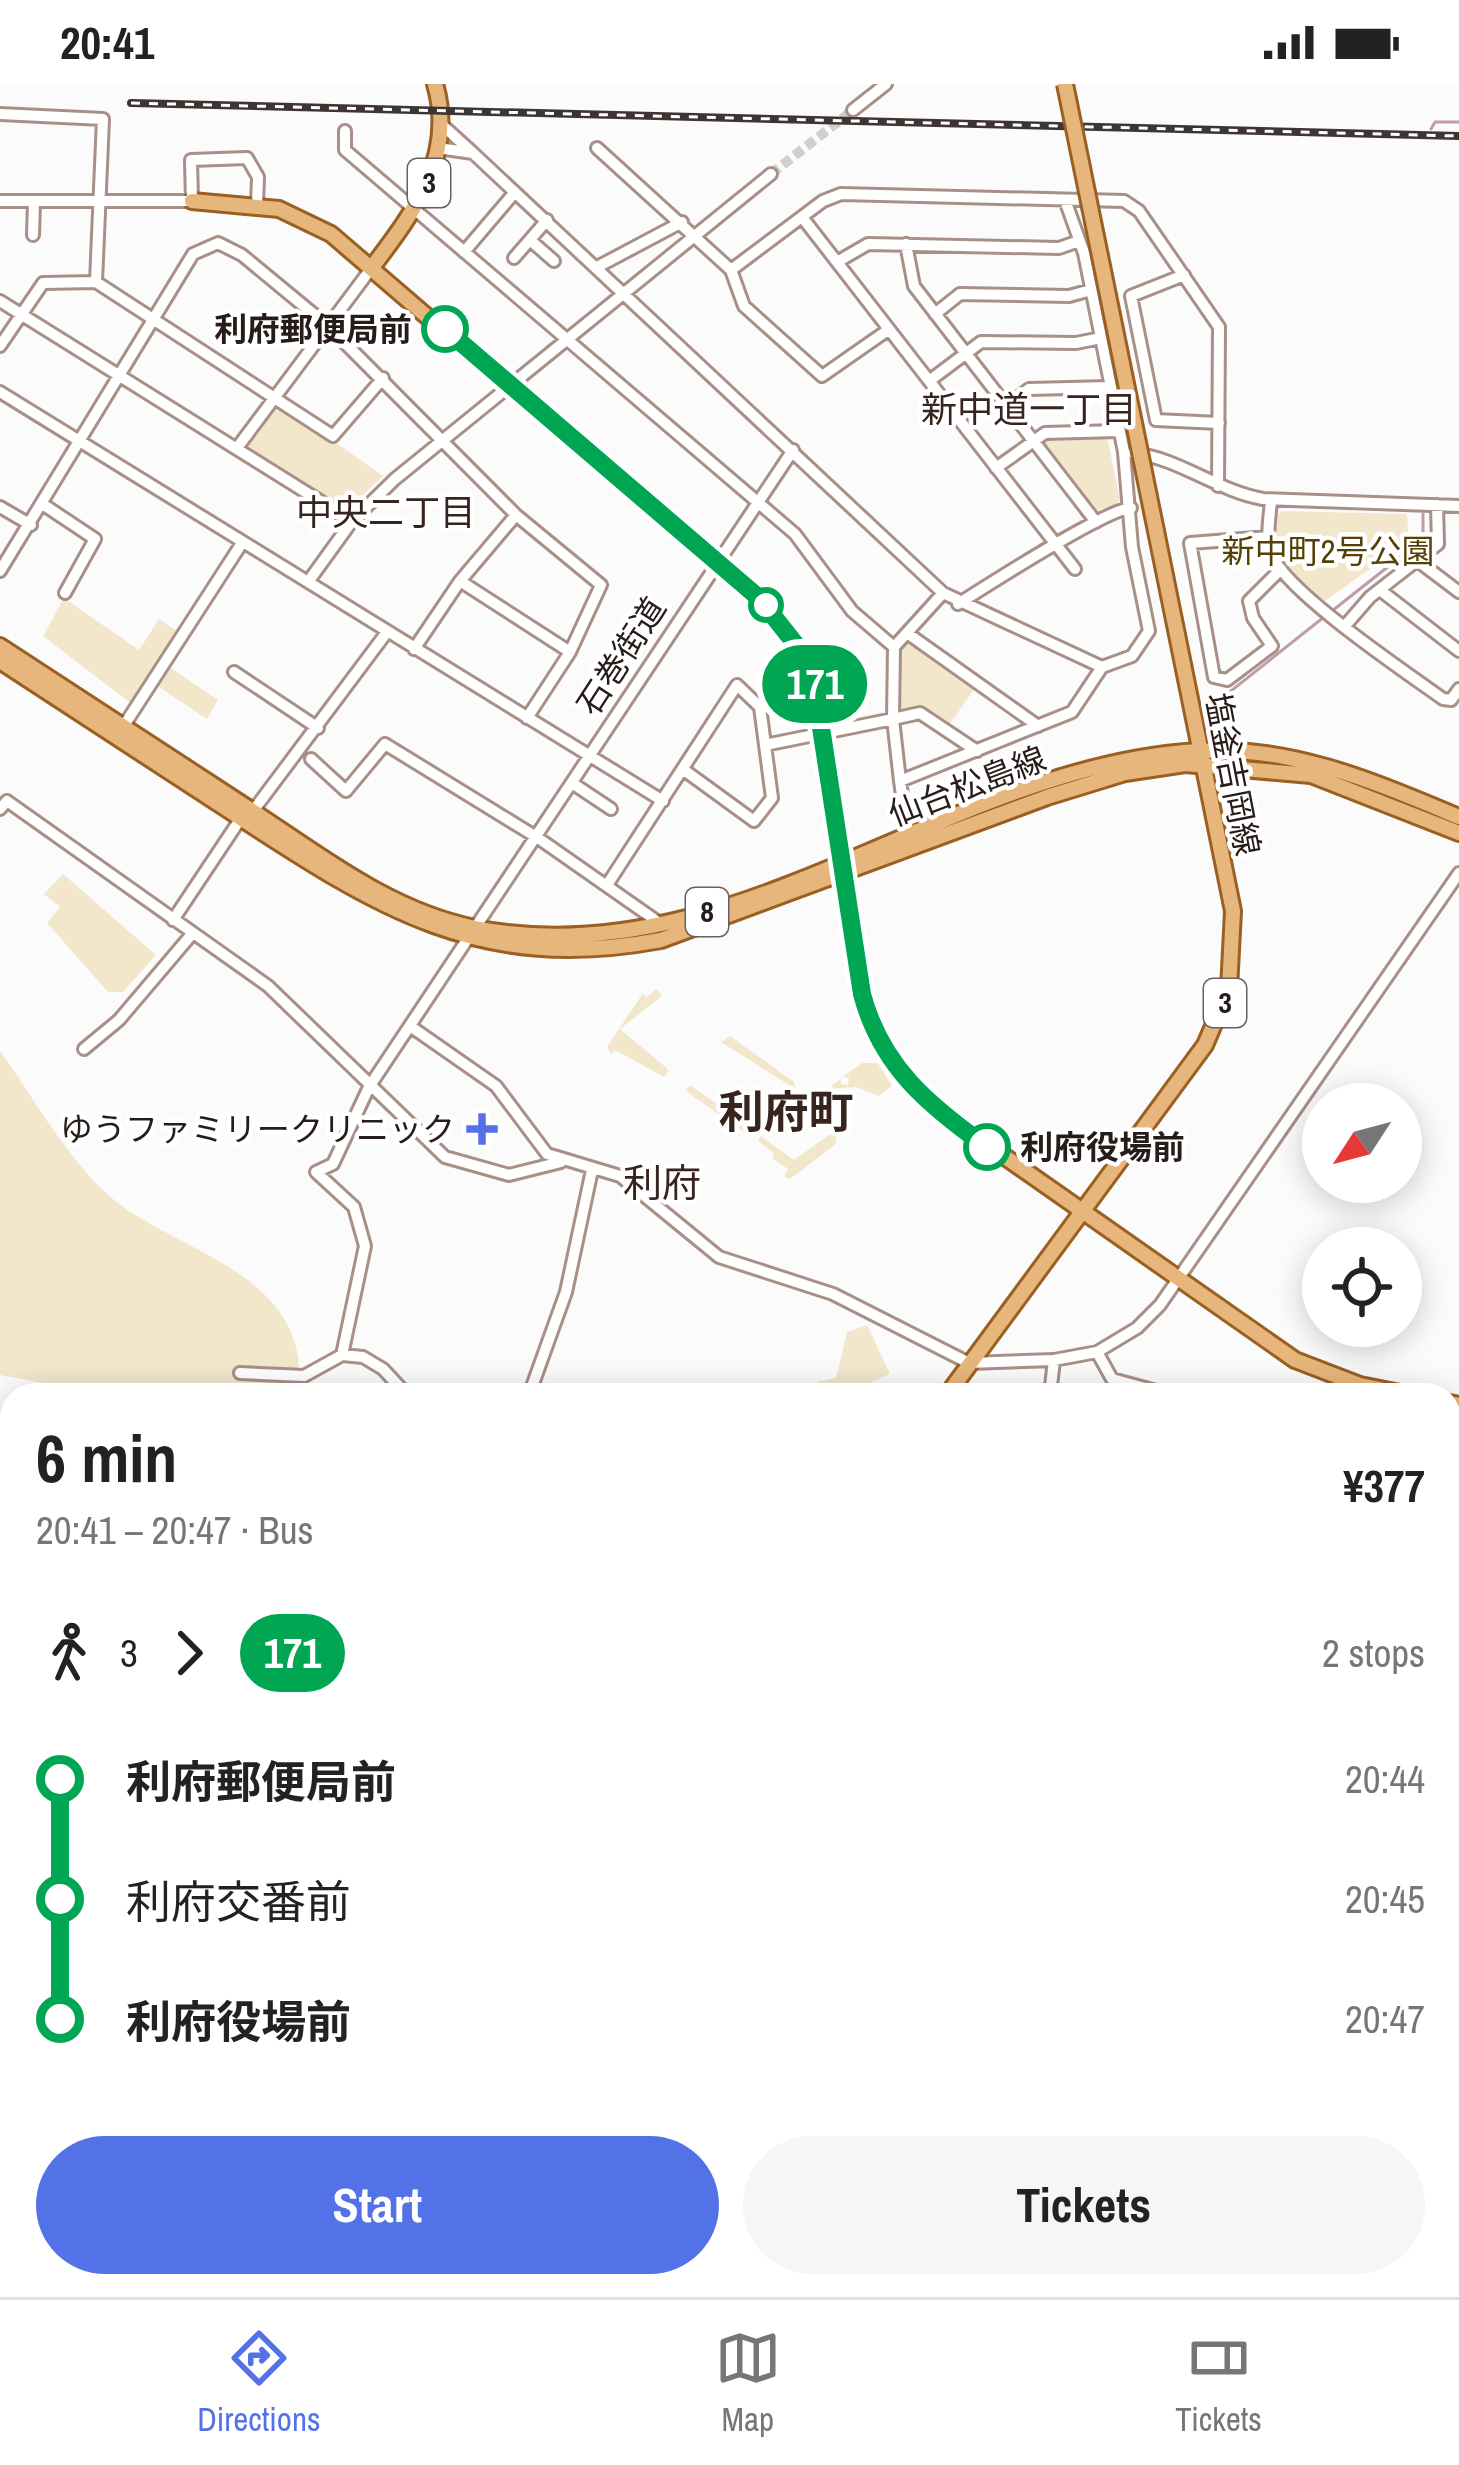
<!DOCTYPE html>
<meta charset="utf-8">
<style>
body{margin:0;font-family:"Archivo Narrow","Noto Sans JP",sans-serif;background:#f6f6f6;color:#222;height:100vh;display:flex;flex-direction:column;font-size:45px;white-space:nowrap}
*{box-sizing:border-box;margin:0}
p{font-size:39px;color:#767676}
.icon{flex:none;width:66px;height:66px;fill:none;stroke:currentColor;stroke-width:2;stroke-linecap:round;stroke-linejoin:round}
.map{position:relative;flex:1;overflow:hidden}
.sheet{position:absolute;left:0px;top:1299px;width:1461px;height:915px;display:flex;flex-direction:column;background:#fff;border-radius:36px 36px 0 0;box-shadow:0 6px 30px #0003}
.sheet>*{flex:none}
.badge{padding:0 24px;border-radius:39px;font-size:42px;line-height:78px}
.needle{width:78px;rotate:234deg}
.buttons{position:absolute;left:1302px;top:999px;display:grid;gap:24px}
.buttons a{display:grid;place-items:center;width:120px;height:120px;border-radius:50%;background:#fff;box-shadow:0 6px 30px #0003;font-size:60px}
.map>.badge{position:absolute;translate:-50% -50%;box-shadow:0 0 0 6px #fff}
.legs{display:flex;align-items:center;gap:18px;height:132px;padding:0 36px;font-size:39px}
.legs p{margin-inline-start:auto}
.headline{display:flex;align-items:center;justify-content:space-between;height:204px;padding:0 36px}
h1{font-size:66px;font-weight:700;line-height:90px}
.primary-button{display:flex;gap:24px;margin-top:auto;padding:24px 36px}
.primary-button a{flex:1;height:138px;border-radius:72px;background:#5472e7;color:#fff;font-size:48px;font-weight:700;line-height:138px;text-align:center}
.primary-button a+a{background:#f6f6f6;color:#222}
ul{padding:0 36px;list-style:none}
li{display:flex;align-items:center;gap:42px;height:120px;font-size:45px}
li i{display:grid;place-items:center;width:18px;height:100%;margin:0 15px;background:currentColor}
li i::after{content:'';width:30px;height:30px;margin:-15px;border:9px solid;border-radius:50%;background:#fff}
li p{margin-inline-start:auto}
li:first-child i{background:linear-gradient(#0000 50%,currentColor 0)}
li:last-child i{background:linear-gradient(currentColor 50%,#0000 0)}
.status{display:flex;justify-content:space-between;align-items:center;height:84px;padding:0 60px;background:#fff;direction:ltr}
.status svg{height:33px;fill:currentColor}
.tab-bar{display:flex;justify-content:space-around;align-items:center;height:168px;border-top:3px solid #e0e0e0;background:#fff;font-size:33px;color:#767676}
.tab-bar a{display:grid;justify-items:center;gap:6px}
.tab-bar .on{color:#5472e7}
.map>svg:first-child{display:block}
.green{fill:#f2e7cb}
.water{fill:#bf9cad}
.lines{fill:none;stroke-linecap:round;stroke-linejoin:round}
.stream{stroke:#bf9cad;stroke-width:3}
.minor-tunnel{stroke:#d0cece;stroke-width:10;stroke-dasharray:10 5;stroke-linecap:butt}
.minor-casing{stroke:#a88f88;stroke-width:16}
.major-casing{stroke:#996022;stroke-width:20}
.minor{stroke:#fff;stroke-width:10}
.major{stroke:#e7b67d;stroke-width:14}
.rail-casing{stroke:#3d3532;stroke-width:8}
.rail{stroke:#fff;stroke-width:3;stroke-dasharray:9;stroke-linecap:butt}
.major-bridge-casing{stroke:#996022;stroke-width:20;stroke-linecap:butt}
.major-bridge{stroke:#e7b67d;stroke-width:14}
.line-1-casing{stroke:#fff;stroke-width:27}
.line-1{stroke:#00a651;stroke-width:18}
.stop-1-dot{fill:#fff;stroke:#00a651;stroke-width:6}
.poi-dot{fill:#5472e7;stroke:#fff;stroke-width:4.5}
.labels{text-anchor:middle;stroke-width:9;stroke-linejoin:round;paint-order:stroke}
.shield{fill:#fff;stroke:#67605e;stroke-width:3}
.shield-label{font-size:30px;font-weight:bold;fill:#261c19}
.stop-label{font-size:33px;font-weight:bold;fill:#261c19;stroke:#fff;text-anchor:end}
.park-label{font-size:33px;fill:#544103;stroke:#fff}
.street-label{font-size:33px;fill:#261c19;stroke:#fff}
.poi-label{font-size:33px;fill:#261c19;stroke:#fff;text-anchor:end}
.neighbourhood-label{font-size:36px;fill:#38241e;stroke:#fff}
.quarter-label{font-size:39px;fill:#38241e;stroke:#fff}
.district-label{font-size:45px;font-weight:bold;fill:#38241e;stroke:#fff}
</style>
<div class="status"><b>20:41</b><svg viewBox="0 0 49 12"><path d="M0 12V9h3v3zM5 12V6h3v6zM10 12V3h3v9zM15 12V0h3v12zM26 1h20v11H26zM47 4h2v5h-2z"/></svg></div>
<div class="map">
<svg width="1459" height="2213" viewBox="0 0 1459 2213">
<rect width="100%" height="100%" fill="#fbfbfb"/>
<path class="green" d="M276,320L283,321L383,392L347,426L250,368L246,362Z
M1048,353H1103L1108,357L1120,416L1116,421L1094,427L1043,361Z
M1281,427L1407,430L1409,457L1325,517C1301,496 1251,462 1281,427Z
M64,514L139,566L159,535L180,549L133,621L43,552Z
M908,557L976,603L949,641L921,624L898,628L901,566Z
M168,582L218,616L207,635L156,601Z
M63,790L156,871L123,908H108L47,839L60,823L44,810Z
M657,905L662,912L620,945L669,986L664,993L615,966L611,970L607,963L643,909L646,913Z
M730,952L794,998L795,1005L721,958Z
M0,967C34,1014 68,1077 113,1115C172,1164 283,1184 298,1272C301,1288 294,1302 281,1311H108L0,1291Z
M862,979H878L892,1002L879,1012L856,1003L828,1005L841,994V1000L848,1001L849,994L842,993Z
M690,1001L755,1047L751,1053L686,1007Z
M836,1046V1060L790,1095L784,1092L788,1085L772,1074L774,1069L758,1057L761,1052L794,1076Z
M867,1241L890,1290L863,1302L866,1311H810L819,1297L836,1294L847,1248Z
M0,1402L12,1412V1560L0,1558Z
M0,1574H12V1792L0,1799Z
M840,2202H1001L1008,2213H841L835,2206Z"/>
<path class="water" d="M238,2202H302L293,2213H243Z"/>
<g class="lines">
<path class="stream" d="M1431,45L1435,38H1459
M1332,527L1423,455V430
M1217,618L1324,533"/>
<path class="minor-tunnel" d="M771,90L853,26"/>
<g class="minor-casing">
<path id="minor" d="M853,26L886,0
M0,30L103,35L96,198L333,352L383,294
M441,40L473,69
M345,47V66L795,450L852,527L894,563L943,509
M438,64L473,69L943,509L1102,583
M597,64L731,186L744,222L822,292L888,246
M0,117H192L191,76L247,74L258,93L257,121
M802,133L1075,485
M33,151L34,118
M530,156L554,177
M906,160L914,202L1096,438
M464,168L515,108
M514,174L547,136
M837,178L868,160L1059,164L1079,157
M599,182L682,138
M731,186L823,117L841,110L1124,117L1139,127L1219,243L1218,402
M1184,191L1131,212L1156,336L1219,339
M0,217L352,437
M935,230L960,210L1069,212L1091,206
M0,262L43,199L96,198
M929,297L981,258L1076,259L1101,254
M0,308L663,717
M1007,322L1029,305L1110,303
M237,364L373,182
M1133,369C1179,374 1217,407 1263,415L1459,422
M996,384L1045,349L1118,347
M1271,416C1270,433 1265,455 1272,471C1286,508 1407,589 1443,615L1451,616L1459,605
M44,421L95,455L65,509
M0,423L31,441
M1269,453L1190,459L1214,593L1227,596L1272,562L1253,534L1249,517L1281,485
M1418,477L1459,508
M0,487L193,170L218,159L242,171L328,242L516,431L601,501L570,568L527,634
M460,497L570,568
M308,498L352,437L395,395L771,90
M1380,506L1459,567
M958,520C988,501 1106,425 1131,424
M1344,543L1370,513L1438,460L1437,421
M907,549L1038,642
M414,565L460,497L516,431
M234,588L318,644
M123,643L242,459
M765,661L893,635L894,563
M977,667L920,629L893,635L900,697L1072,628L1102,583L1132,572L1149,547L1132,463L1124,368L1084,169L1065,116
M311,675L346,707L385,660L538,754L661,840
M900,697L908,752
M572,699L611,725
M0,725L7,717L268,902L445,1073L509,1091L561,1078
M253,727L387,548
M607,801L737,601L760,623L772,714L754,737L684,686
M173,836L241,734
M410,942L496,1002L547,1070L620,1092L719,1173L833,1210L969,1279L1054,1276L1097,1268L1137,1244L1160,1221L1459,789
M84,965L119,936L192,850
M1097,1268L1112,1295L1171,1311
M342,1271L365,1162L354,1123L316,1088L333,1080L369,1003L793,366
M240,1289L304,1292L342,1271L363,1273L383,1285L407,1311
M529,1311L566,1208L592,1086
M1050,1311L1054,1276
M1449,1335L1459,1338
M1449,1499L1459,1492
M0,1567L12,1566
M0,1818L12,1811
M0,1886L12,1902
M1449,1939L1459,1945
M0,1977L12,1994
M0,2072L12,2088
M0,2170L12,2186
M0,2199L12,2191
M1313,2202L1314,2213
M78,2213L93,2202
M166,2213L178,2202
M1241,2213L1255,2202
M1342,2213L1343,2202"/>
</g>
<g class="major-casing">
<path id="major" d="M192,117L279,125L331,150L780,536L814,598L867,930L884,969L921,1014L1295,1276L1360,1301L1410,1311
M373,182C414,128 456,72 435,0
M0,562C84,617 168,671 251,726C321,772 390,827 475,844C734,895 946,682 1198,667C1291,661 1375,698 1459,733
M0,577C74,625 148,673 222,722C371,819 473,891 661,856L1047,713L1125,689L1185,680L1311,691L1459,749
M947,1311L1205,961L1229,905L1233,827L1156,447
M1449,1319L1459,1321
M707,2202L709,2213"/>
</g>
<use href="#minor" class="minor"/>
<use href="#major" class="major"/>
<g class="rail-casing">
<path id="rail" d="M131,19L1459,52
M1449,1522L1459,1514"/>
</g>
<use href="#rail" class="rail"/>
<g class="major-bridge-casing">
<path id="major-bridge" d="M1065,0L1156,447"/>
</g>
<use href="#major-bridge" class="major-bridge"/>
</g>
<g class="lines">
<g class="line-1-casing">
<path id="line-1" d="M445,245L759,514L797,562L814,598L862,910C881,982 928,1021 987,1063"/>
</g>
<use href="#line-1" class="line-1"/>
</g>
<g class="stop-1-dot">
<circle cx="445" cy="245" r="21"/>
<circle cx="766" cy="521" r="15"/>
<circle cx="987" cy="1063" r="21"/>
</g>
<path class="poi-dot" d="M476 1027h12v12h12v12h-12v12h-12v-12h-12v-12h12z"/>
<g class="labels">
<g class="shield">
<rect x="408" y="75" width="42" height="48" rx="9"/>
<rect x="686" y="804" width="42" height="48" rx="9"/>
<rect x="1204" y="895" width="42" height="48" rx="9"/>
</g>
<g class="shield-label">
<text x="429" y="109">3</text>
<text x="707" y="838">8</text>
<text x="1225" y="929">3</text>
</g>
<g class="stop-label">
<text x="412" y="257">利府郵便局前</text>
<text x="1020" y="1075" text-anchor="start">利府役場前</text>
</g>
<g class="park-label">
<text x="1328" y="479">新中町2号公園</text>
</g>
<g class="street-label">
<text transform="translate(621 572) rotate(-57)" y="12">石巻街道</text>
<text transform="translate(1233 690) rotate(79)" y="12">塩釜吉岡線</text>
<text transform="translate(967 702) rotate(-21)" y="12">仙台松島線</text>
</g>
<g class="poi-label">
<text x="455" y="1057">ゆうファミリークリニック</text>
</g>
<g class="neighbourhood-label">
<text x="1029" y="338">新中道一丁目</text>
<text x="386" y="441">中央二丁目</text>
</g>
<g class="quarter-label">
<text x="662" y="1113">利府</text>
</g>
<g class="district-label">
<text x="786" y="1044">利府町</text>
</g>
</g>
</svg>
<div class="buttons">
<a><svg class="needle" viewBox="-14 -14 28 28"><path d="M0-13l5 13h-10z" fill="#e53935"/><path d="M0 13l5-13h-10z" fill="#767676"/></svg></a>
<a><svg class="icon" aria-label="locate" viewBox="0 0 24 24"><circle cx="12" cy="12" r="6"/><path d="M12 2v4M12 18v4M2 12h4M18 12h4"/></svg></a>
</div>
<b class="badge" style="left:815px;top:600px;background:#00a651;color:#fff">171</b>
<section class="sheet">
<div class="headline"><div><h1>6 min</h1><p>20:41 – 20:47 · Bus</p></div><b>¥377</b></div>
<div class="legs"><svg class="icon" aria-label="walk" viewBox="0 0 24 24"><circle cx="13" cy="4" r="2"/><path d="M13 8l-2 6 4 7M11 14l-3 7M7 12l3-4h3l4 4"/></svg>3<svg class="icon" aria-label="forward" viewBox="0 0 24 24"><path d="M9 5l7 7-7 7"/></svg><b class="badge" style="background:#00a651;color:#fff">171</b><p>2 stops</p></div>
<ul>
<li><i style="color:#00a651"></i><b>利府郵便局前</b><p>20:44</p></li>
<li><i style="color:#00a651"></i><span>利府交番前</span><p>20:45</p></li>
<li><i style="color:#00a651"></i><b>利府役場前</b><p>20:47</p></li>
</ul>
<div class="primary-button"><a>Start</a><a>Tickets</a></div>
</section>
</div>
<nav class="tab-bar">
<a class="on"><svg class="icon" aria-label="directions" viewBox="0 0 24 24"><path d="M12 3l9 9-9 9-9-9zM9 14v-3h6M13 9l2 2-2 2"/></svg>Directions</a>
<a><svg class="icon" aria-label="map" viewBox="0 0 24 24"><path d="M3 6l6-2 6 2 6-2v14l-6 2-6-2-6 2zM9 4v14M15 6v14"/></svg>Map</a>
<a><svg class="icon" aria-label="tickets" viewBox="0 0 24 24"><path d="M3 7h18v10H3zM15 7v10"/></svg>Tickets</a>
</nav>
